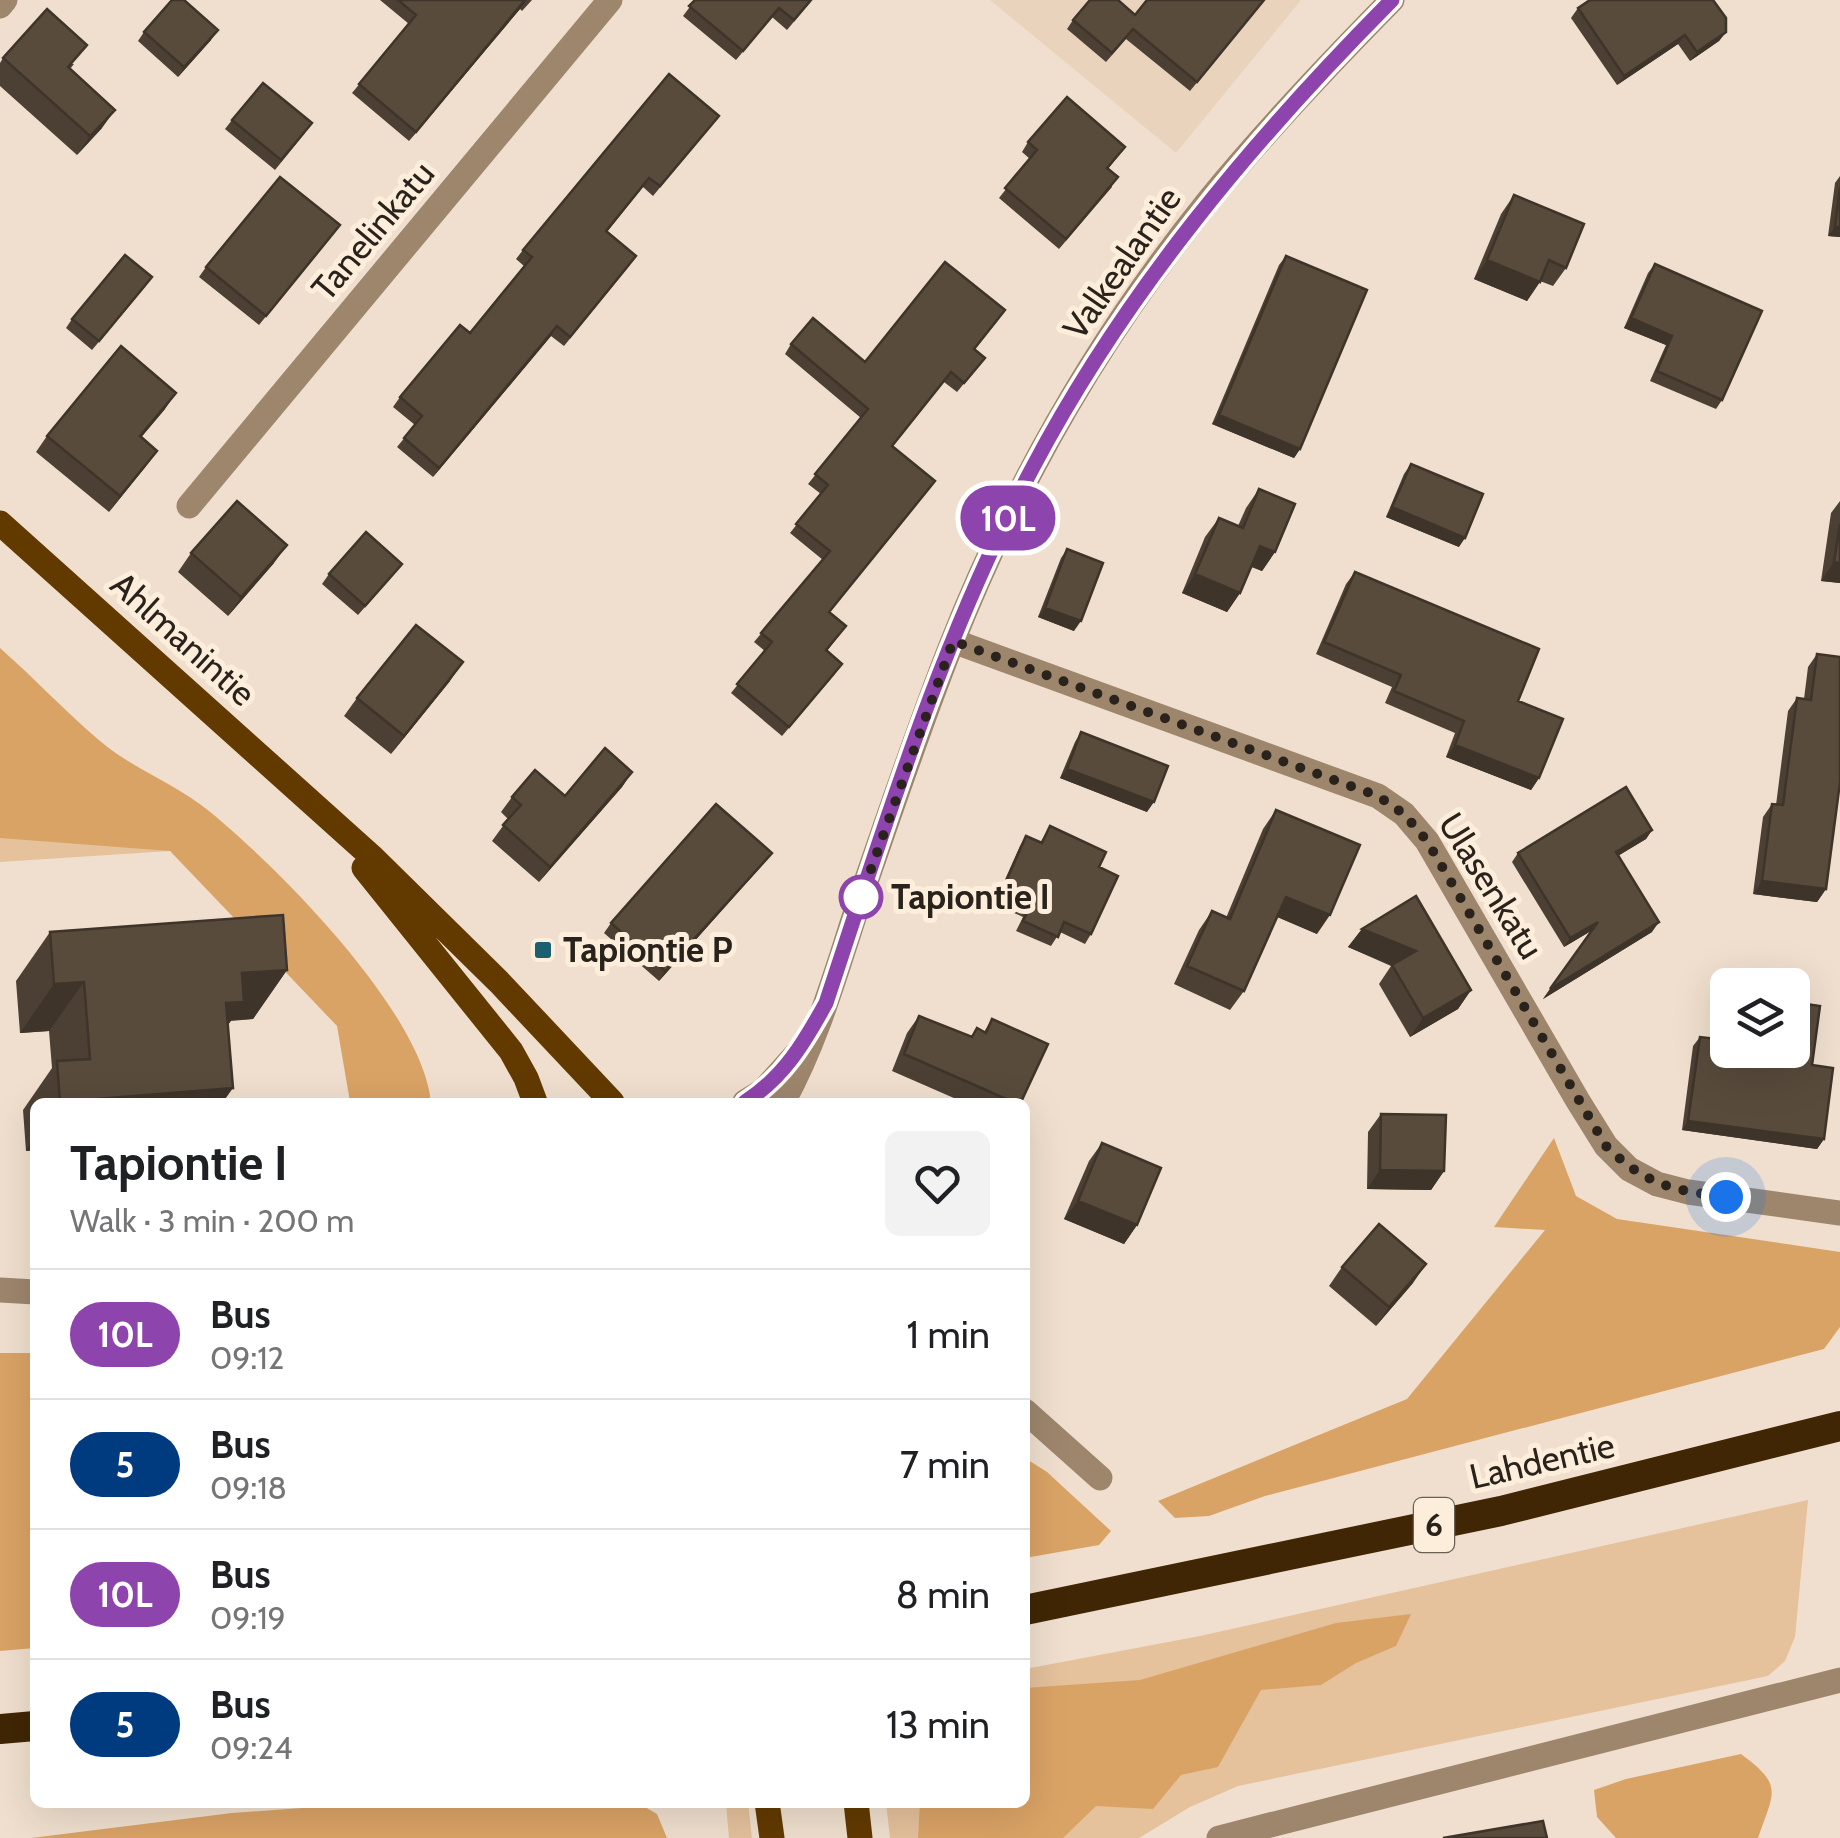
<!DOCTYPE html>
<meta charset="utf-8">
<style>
body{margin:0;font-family:Cabin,sans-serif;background:#f2f2f2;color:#202124;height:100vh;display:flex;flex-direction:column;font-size:38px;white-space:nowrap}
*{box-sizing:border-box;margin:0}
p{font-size:32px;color:#757577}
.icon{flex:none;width:55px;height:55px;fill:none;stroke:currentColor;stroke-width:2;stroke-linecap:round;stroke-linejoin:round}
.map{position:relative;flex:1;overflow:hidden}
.side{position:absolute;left:30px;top:1098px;width:1000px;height:710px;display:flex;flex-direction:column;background:#fff;border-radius:15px;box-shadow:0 10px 40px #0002}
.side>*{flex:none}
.badge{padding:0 20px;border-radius:32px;font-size:35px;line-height:65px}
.controls{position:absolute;left:1710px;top:968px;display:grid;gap:20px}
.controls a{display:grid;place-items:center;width:100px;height:100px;border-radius:15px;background:#fff;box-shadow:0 10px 40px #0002;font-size:50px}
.you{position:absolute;width:50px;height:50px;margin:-25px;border:8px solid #fff;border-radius:50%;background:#1a73e8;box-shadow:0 0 0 15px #1a73e833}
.map>.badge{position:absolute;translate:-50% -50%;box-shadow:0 0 0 5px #fff}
.round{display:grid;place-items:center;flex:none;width:105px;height:105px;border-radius:15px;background:#f2f2f2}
.head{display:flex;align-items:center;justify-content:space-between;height:170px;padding:0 40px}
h1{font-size:48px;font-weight:700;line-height:75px}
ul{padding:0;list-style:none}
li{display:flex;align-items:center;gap:30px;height:130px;padding:0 40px;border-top:2px solid #e0e0e0}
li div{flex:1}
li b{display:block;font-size:38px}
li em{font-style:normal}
li .badge{min-width:110px;font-weight:700;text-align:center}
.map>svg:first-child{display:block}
.built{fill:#e9d3bd}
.green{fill:#e5c19c}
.forest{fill:#daa366}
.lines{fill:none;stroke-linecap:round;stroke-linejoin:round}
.minor{stroke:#9e866d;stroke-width:25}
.major{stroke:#623a00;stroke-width:25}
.highway{stroke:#402604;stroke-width:30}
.wall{fill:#4c4034}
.shaded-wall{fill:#3e342a}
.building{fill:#584b3c;stroke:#3e342a;stroke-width:2.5}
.line-casing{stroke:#fff;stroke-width:22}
.line{stroke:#8e44ad;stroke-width:15}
.walk{stroke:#29231c;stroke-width:10;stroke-dasharray:0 18}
.stop-dot{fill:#fff;stroke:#8e44ad;stroke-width:5}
.poi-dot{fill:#1a6071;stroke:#fdeddb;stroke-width:4}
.labels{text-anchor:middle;stroke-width:10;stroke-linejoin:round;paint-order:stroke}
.shield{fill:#fdeddb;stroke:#696055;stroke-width:2.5}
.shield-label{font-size:32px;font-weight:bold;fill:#29231c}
.street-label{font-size:35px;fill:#29231c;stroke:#fdeddb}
.stop-label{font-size:35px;font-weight:bold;fill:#29231c;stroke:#fdeddb;text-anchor:start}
.poi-label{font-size:35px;font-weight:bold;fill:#29231c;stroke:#fdeddb;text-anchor:start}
</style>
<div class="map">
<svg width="1840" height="1838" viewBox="0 0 1840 1838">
<rect width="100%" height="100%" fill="#f0dfce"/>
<path class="built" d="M990,0H1301L1176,153Z"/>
<path class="green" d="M0,711L170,851L0,862Z
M1808,1500L1795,1637L1785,1661L1768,1676L1238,1786L1190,1807L1139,1838H890L886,1803L1025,1802V1669L1200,1636Z
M726,1803H748L752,1838H729Z"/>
<path class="forest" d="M0,648C34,678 66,712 100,741C133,769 176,784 209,811C279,868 422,1012 431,1102H350L337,1026L170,851L0,838Z
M1554,1138L1576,1196L1617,1219L1840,1252V1327L1824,1349L1265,1496L1209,1516L1175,1518L1158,1501L1407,1399L1545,1230L1494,1227Z
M0,1353H30L35,1407V1648L0,1651Z
M1025,1458L1047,1472L1111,1531L1099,1545L1025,1558Z
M1411,1614L1396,1646L1356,1663L1321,1685L1261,1690L1218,1767L1181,1775L1153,1809L1096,1806L1063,1838H918L920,1803L1025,1802V1688L1140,1680L1336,1623Z
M1741,1754C1784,1786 1774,1791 1758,1838H1616L1597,1817L1594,1790L1626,1779Z
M371,1803H638L657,1814L667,1838H31L232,1813Z"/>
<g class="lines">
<path class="minor" d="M0,6L5,0
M189,506L610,0
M953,641L1378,796L1404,814L1427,841L1578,1101L1606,1146L1629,1169L1657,1184L1688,1192L1840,1213
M745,1102L763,1091L799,1051
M783,1102C817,1040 836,972 858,905C888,818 918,729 952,643C1015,484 1102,333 1209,200C1266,130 1328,65 1392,0
M0,1290L35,1292
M1025,1411L1100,1478
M1219,1838L1840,1680"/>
<path class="major" d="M0,523L371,856L499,982L612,1102
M364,868L511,1051L526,1078L535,1102
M767,1802L772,1838
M856,1802L860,1838"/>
<path class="highway" d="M1025,1610L1501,1511L1840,1426
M0,1729L35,1726"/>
</g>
<path class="wall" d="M380,0H532L522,11L520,9L409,141L352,93L409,24Z
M695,0H812L787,30L772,17L736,60L683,16Z
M1147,0H1265L1190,91L1126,39L1106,62L1067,29L1073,20L1135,15Z
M1578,8L1726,32L1719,41L1690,61L1678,44L1617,85L1571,18Z
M144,32L211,40L178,77L138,41Z
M3,58L74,64L70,69L102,128L77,155L0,86V63Z
M719,116L653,196L643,187L607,232L630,265L564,346L551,336L433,477L397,447L415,425L393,407L400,397L470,333L524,266L516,259L523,250Z
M232,120L305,133L275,170L225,129Z
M1028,142L1125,147L1108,169L1112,187L1059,249L999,198L1030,159L1022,152Z
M1840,176V237L1828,236L1835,183Z
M1514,195L1566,268L1553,286L1540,281L1527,301L1474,279L1501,214Z
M340,225L259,325L199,277L206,267Z
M1286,256L1300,449L1294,458L1212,424L1279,265Z
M1655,264L1722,400L1716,409L1650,381L1666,345L1624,328L1648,273Z
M145,287L92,350L66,328L72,319Z
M999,319L975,349L985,358L957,392L944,382L892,446L935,481L829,612L846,626L827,651L835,674L782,736L731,693L765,651L754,642L823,560L790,533L821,494L808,484L861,418L785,354L791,344L865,362Z
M165,409L141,437L146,466L109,512L36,452L47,436Z
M1411,464L1459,547L1386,517L1404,474Z
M1259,489L1275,552L1262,571L1251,566L1240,593L1227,612L1182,593L1205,537L1219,518L1238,526L1246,508Z
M1840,501V583L1821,581L1831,513Z
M1067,549L1074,631L1038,617L1061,558Z
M191,553L274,563L228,616L178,572Z
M1355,572L1518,701L1539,778L1531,790L1446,757L1455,733L1385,703L1392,687L1316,654L1346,584Z
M395,573L358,615L322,584L329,574Z
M1817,654L1826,889L1817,902L1753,894L1763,817L1772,804L1776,805L1788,711L1797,698L1804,699L1808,667Z
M450,681L391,754L344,716L357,698Z
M1081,732L1147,812L1060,778L1075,742Z
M632,772L622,787L539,882L492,841L508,819L501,812L512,797L565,796Z
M1276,810L1317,934L1277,917L1244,991L1230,1010L1174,984L1199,930L1212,911L1226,918L1263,829Z
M1050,826L1099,867L1091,934L1085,944L1060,932L1051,946L1016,931L1023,917L994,904L1020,846L1026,836L1040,843Z
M1652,830L1646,839L1618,856L1652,932L1543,999L1591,931L1564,947L1512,862L1518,853Z
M765,862L659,981L604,933L611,923Z
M1362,929L1471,990L1458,1009L1410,1037L1379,984L1391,966L1348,947Z
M50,932L287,970L253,1019L231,1021L228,1025L223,1102H35V1150L26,1151L23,1110L52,1068L49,1031L20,1033L16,981Z
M919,1016L971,1037L977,1028L984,1032L992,1019L1021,1102H963L892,1071L907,1033Z
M1700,1037L1812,1065L1824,1139L1817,1149L1682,1130L1693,1046Z
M1381,1114L1444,1171L1431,1190L1367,1189L1368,1132Z
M1102,1143L1137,1225L1124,1244L1064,1219L1089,1161Z
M1342,1267L1413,1283L1376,1326L1329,1286Z"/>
<path class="shaded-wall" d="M526,0L520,9L409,141L416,132Z
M218,30L211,40L178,77L184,67Z
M1726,32L1719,41L1690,61L1697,52Z
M1685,35L1678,44L1617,85L1624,76Z
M115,110L102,128L77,155L90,136Z
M1835,227H1840V237L1828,236Z
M1487,260L1540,282L1527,301L1474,279Z
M1631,318L1672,336L1666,345L1624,328Z
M557,326L551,336L433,477L439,468Z
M176,393L165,409L129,452L140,436Z
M1219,415L1300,449L1294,458L1212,424Z
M157,451L146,466L109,512L120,496Z
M1392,507L1465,538L1459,547L1386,517Z
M287,545L274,563L228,616L241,597Z
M1260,546L1275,552L1262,571L1246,565Z
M1834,562L1840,563V583L1821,581Z
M1195,574L1240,593L1227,612L1182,593Z
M1045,608L1081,621L1074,631L1038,617Z
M463,662L450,681L391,754L404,736Z
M1455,745L1539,778L1531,790L1446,757Z
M1067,769L1154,802L1147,812L1060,778Z
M632,772L622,787L539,882L550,867Z
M1652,830L1646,839L1609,861L1616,852Z
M772,853L765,862L659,981L665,971Z
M1762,881L1826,889L1817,902L1753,894Z
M1286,897L1330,915L1317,934L1273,915Z
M1598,922L1591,931L1564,947L1570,938Z
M1659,922L1652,932L1543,999L1550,989Z
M1362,929L1416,951L1403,970L1348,947Z
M287,970L253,1019L231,1020L209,1051L192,1053L242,973Z
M84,982L49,1031L20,1033L54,984Z
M1471,990L1458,1009L1410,1037L1423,1018Z
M233,1088L223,1102H59H60Z
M1688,1121L1824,1139L1817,1149L1682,1130Z
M35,1137V1150L26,1151Z
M1380,1170L1444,1171L1431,1190L1367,1189Z
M1078,1201L1137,1225L1124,1244L1064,1219Z
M1426,1264L1413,1283L1376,1326L1389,1307Z"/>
<path class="building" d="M172,0H184L218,30L184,67L144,32Z
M398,0H525L416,132L359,84L416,15Z
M695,0H811L794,20L779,8L743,51L689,6Z
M1090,0H1118L1135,15L1147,0H1264L1197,82L1133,29L1112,53L1073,20Z
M1590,0H1713L1726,18V32L1697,52L1685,35L1624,76L1578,8Z
M47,9L87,45L68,67L115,110L90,136L3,58Z
M669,74L719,116L660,186L649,178L606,231L636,256L570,337L557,326L439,468L404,438L422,416L400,397L460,325L470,333L532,257L523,250Z
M263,83L312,123L281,160L232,120Z
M1067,97L1125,147L1107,168L1118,177L1066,239L1005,188L1037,150L1028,142Z
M280,177L340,225L266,316L206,267Z
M1840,187V227H1835Z
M1514,195L1584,224L1566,268L1549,260L1540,282L1487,260Z
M125,255L152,277L99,341L72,319Z
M1286,256L1367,290L1300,449L1219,415Z
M945,262L1005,310L974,349L985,358L964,383L951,372L892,446L935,481L829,612L846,626L826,650L842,664L789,727L737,684L772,642L761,633L830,551L796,524L828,485L815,474L868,409L791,344L813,318L865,362Z
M1655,264L1762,311L1722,400L1657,371L1672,336L1631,318Z
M121,346L176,393L140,436L157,451L120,496L47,436Z
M1411,464L1483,494L1465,538L1392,507Z
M1259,489L1295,504L1275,552L1260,546L1240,593L1195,574L1219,518L1243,528Z
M237,501L287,545L241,597L191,553Z
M1840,524V563L1834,562Z
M366,532L402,564L365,606L329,574Z
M1067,549L1103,563L1081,621L1045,608Z
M1355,572L1539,649L1518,701L1563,719L1539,778L1455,745L1464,721L1394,691L1401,675L1324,642Z
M416,625L463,662L404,736L357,698Z
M1817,654L1840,657V782L1826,889L1762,881L1772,804L1783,805L1797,698L1811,700Z
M1081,732L1168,766L1154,802L1067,769Z
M605,748L632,772L550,867L503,825L521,805L512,797L535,770L565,796Z
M1626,787L1652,830L1616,852L1659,922L1550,989L1598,922L1570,938L1518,853Z
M716,804L772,853L665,971L611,923Z
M1276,810L1360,845L1330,915L1286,897L1244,991L1187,966L1212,911L1230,919Z
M1050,826L1106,852L1099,867L1118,876L1091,934L1064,922L1058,937L1023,921L1029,908L1000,895L1026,836L1042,843Z
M1416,896L1471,990L1423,1018L1392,965L1416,951L1362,929Z
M283,915L287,970L242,973L244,1002L226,1003L233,1088L60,1102L57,1061L90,1059L84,982L54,984L50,932Z
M1792,1002L1820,1006L1812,1065L1833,1068L1824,1139L1688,1121L1700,1037L1728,1040V1050H1792Z
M919,1016L972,1037L977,1028L986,1033L992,1019L1048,1044L1021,1102H1013L904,1054Z
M1381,1114L1446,1115L1444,1171L1380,1170Z
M1102,1143L1161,1168L1137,1225L1078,1201Z
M1379,1224L1426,1264L1389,1307L1342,1267Z
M1543,1821L1547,1838H1443Z"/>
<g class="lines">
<g class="line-casing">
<path id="line" d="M745,1102C784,1077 804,1043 826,1003C886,822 943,635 1033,467C1126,291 1253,140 1392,0"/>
</g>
<use href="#line" class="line"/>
<path class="walk" d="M861,897L860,900L953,641L1378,796L1404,814L1427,841L1606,1146C1646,1185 1672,1190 1726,1197"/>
</g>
<circle class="stop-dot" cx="861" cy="897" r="20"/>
<rect class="poi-dot" x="533" y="940" width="20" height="20" rx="5"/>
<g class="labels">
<rect class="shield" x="1414" y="1498" width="40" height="54" rx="8"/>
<g class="shield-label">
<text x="1434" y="1536">6</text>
</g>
<g class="street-label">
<text transform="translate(373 231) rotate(-50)" y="12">Tanelinkatu</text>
<text transform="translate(1122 263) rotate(-55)" y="12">Valkealantie</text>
<text transform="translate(183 639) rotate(42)" y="12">Ahlmanintie</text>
<text transform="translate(1491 886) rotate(58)" y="12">Ulasenkatu</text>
<text transform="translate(1542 1461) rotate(-13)" y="12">Lahdentie</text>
</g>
<g class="stop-label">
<text x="891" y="909">Tapiontie I</text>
</g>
<g class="poi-label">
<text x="563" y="962">Tapiontie P</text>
</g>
</g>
</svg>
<div class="controls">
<a><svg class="icon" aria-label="layers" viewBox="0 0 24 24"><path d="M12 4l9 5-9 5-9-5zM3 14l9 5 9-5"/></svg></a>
</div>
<div class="you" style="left:1726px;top:1197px"></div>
<b class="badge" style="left:1008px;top:518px;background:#8e44ad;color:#fff">10L</b>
<section class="side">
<div class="head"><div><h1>Tapiontie I</h1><p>Walk · 3 min · 200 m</p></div><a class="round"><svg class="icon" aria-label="heart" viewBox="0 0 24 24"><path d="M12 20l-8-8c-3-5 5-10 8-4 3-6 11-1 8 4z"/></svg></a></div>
<ul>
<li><span class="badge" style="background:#8e44ad;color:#fff">10L</span><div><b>Bus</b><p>09:12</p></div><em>1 min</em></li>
<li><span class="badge" style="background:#003b80;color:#fff">5</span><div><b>Bus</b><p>09:18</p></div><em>7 min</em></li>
<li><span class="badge" style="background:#8e44ad;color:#fff">10L</span><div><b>Bus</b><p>09:19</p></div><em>8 min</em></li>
<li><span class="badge" style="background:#003b80;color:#fff">5</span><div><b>Bus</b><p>09:24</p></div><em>13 min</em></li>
</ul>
</section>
</div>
